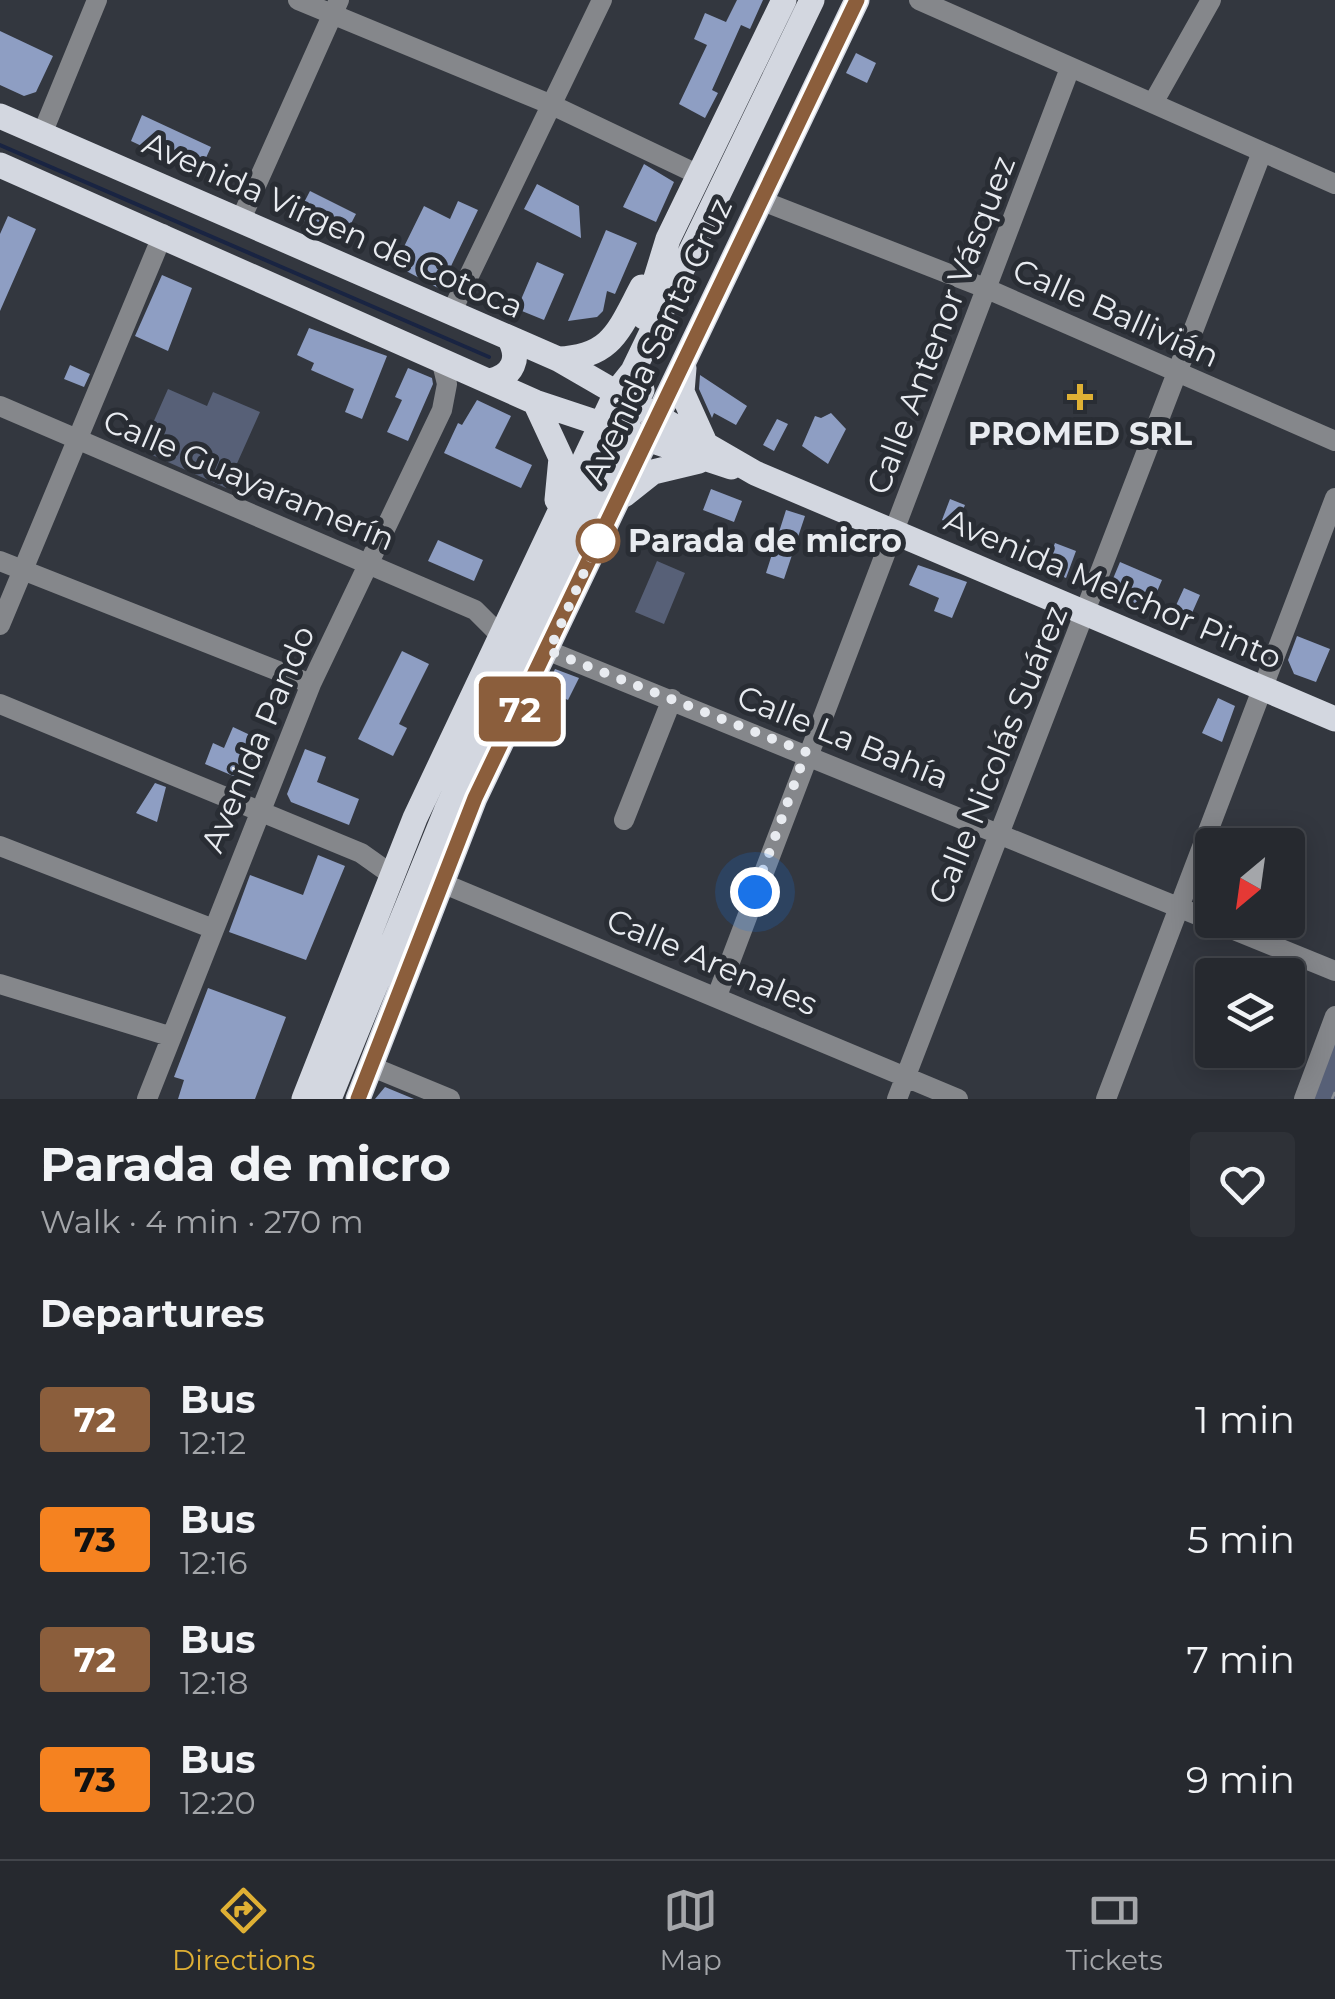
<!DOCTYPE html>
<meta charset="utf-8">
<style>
body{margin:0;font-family:Montserrat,sans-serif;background:#2e3137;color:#f1f3f6;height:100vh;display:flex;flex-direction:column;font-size:38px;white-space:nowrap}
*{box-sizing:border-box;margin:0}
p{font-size:32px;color:#a4a6aa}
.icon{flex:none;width:55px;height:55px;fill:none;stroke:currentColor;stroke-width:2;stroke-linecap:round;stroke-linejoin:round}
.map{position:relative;height:1099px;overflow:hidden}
.panel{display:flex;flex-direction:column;background:#26292f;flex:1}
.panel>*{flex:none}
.badge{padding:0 20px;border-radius:8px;font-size:35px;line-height:65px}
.needle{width:65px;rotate:209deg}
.tools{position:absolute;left:1195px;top:828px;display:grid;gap:20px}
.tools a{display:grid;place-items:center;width:110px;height:110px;border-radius:10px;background:#26292f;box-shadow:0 5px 25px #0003,0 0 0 2px #42454b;font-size:50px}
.you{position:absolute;width:50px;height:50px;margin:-25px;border:8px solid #fff;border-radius:50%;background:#1a73e8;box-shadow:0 0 0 15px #1a73e833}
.map>.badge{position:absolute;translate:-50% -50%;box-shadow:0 0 0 5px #fff}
h2{padding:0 40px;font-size:38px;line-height:90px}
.round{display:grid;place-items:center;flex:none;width:105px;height:105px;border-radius:10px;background:#2e3137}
.head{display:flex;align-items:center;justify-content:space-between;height:170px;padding:0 40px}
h1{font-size:48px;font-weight:700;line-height:75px}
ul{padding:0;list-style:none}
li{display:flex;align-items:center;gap:30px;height:120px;padding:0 40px}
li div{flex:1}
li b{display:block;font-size:38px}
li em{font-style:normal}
li .badge{min-width:110px;font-weight:700;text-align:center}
.tabs{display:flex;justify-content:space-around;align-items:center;height:140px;border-top:2px solid #42454b;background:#26292f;font-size:28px;color:#a4a6aa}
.tabs a{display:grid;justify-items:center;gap:5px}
.tabs .current{color:#dfb034}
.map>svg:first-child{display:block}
.green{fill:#576077}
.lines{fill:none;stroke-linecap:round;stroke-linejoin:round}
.stream{stroke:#192442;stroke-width:4}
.building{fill:#8e9ec3}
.path{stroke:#8b8f95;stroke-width:2.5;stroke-dasharray:8 8;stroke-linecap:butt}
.minor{stroke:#85878b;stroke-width:20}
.major{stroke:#d3d7e0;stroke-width:25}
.line-casing{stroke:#fff;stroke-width:22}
.line{stroke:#8b5e3c;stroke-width:15}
.walk{stroke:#e8ebf0;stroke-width:10;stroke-dasharray:0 18}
.poi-dot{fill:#dfb034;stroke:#292d34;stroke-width:4}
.stop-dot{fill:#fff;stroke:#8b5e3c;stroke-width:5}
.labels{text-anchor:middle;stroke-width:10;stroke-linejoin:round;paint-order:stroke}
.street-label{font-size:32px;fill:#e8ebf0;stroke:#292d34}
.poi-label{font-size:32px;font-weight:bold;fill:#e8ebf0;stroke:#292d34}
.stop-label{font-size:32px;font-weight:bold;fill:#e8ebf0;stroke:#292d34;text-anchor:start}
</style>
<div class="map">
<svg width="1335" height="1099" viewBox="0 0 1335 1099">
<rect width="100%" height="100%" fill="#33373f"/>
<path class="green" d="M168,389L207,406L213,392L260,412L226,488L141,450Z
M657,561L685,573L664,624L635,612Z
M1335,1032V1099H1309Z"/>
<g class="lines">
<path class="stream" d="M0,145L489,357"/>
</g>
<path class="building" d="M737,0H763L750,29L741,25L712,90L718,93L705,118L679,104L707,45L694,39L705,13L726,22Z
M0,31L53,56L36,92L24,96L0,85Z
M856,53L876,63L867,83L846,73Z
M142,115L211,147L199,173L131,141Z
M644,164L674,182L656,222L623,207Z
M537,184L579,206L581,238L524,209Z
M310,191L356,214L344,237L296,218Z
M458,201L478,210L440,289L395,265L424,206L450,219Z
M8,216L36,229L0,311V234Z
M606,230L637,243L615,294L607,291L603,311L597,317L568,321Z
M537,262L564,274L544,320L517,309Z
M162,275L192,288L168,351L135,336Z
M309,328L387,356L362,419L345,412L354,389L311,370L314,363L297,355Z
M70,365L90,374L84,387L64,379Z
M408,368L432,378L433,384L408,441L387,432L402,400L395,397Z
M700,375L747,406L736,425L714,413L712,418L699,389Z
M477,400L511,416L495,448L532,465L521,488L444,453L458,423L462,425Z
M831,413L846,429L828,464L802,446L815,416L821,418Z
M777,419L788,424L774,451L763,445Z
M711,489L742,501L734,522L703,510Z
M950,499L965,505L956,526L942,520Z
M786,510L805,516L784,579L766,573Z
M438,540L483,560L474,581L428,561Z
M1055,543L1076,551L1066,578L1045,569Z
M1120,562L1162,580L1149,610L1107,593Z
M918,565L967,582L952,618L934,611L939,598L909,585Z
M1184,588L1200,595L1188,622L1172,614Z
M1297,636L1330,649L1316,682L1294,674L1288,660Z
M402,651L429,664L399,724L407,728L393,756L358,739Z
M555,669L579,678L568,700L545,690Z
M1218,698L1235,706L1222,742L1202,733Z
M233,727L263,741L254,761L247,757L238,778L205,764L213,743L224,748Z
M305,749L326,757L317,782L359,799L349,825L291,802L287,794Z
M155,783L166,787L157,822L136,813Z
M318,855L345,866L306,960L229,932L250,875L303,895Z
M208,988L286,1017L255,1099H178L184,1080L174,1077Z
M385,1087L414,1099H375Z"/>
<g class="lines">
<path class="path" d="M1332,1099L1335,1092"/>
<path class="minor" d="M298,0L552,105L699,175
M919,0L1335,184
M1153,103L1211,0
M42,134L97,0
M760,200L985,288L1335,441
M241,219L339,0
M451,313L602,0
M0,406L475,610L501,636
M0,561L311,684
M0,625L163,234
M549,651L1335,971
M0,704L361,853L392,875
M624,820L672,699
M0,846L211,928
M442,883L958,1099
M0,984L169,1036
M717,996L1070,68
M370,1066L450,1099
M147,1099L311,684L442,410L447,384L441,359
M897,1099L1262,152
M1106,1099L1335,498
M1304,1099L1335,1016"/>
<path class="major" d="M0,116L558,359L755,473L1335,719
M0,165L535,402L731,467
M644,317L668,239L784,0
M558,359C612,357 619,330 642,287
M684,368L682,392L705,443
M490,381C513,376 521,358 509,338
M535,402L561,458L557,500
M624,495L653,472L699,461
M304,1099L415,818L617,391L633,371L812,0
M329,1099L447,809L642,390
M358,1099L475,798L857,0"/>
</g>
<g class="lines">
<g class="line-casing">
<path id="line" d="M358,1099L475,798L857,0"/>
</g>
<use href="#line" class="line"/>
<path class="walk" d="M598,541L549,651L806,752L755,892"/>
</g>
<path class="poi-dot" d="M1075 382h10v10h10v10h-10v10h-10v-10h-10v-10h10z"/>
<circle class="stop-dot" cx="598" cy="541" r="20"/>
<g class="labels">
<g class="street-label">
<text transform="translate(333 225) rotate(24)" y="11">Avenida Virgen de Cotoca</text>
<text transform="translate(1116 313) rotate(24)" y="11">Calle Ballivián</text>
<text transform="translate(941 325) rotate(-69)" y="11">Calle Antenor Vásquez</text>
<text transform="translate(657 341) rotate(-65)" y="11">Avenida Santa Cruz</text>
<text transform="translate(249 480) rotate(23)" y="11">Calle Guayaramerín</text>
<text transform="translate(1113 589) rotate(23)" y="11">Avenida Melchor Pinto</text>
<text transform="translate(843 737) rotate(22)" y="11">Calle La Bahía</text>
<text transform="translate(258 739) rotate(-67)" y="11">Avenida Pando</text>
<text transform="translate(998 755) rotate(-68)" y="11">Calle Nicolás Suárez</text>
<text transform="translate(712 962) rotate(23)" y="11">Calle Arenales</text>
</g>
<g class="poi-label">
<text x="1080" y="445">PROMED SRL</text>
</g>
<g class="stop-label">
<text x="628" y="552">Parada de micro</text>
</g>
</g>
</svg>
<div class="tools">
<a><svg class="needle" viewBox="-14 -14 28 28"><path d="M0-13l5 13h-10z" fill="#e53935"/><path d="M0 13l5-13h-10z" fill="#a4a6aa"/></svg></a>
<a><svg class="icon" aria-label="layers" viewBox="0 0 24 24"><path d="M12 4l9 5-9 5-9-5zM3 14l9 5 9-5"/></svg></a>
</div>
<div class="you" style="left:755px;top:892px"></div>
<b class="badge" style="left:520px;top:709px;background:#8b5e3c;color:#fff">72</b>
</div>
<section class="panel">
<div class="head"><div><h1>Parada de micro</h1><p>Walk · 4 min · 270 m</p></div><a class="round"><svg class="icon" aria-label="heart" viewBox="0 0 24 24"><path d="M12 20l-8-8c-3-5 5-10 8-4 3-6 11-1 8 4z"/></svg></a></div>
<h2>Departures</h2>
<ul>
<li><span class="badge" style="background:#8b5e3c;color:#fff">72</span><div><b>Bus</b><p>12:12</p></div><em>1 min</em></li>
<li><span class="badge" style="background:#f58220;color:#111">73</span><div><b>Bus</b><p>12:16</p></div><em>5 min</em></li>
<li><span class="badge" style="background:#8b5e3c;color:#fff">72</span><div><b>Bus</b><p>12:18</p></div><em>7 min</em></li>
<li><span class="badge" style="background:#f58220;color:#111">73</span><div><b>Bus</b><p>12:20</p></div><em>9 min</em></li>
</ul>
</section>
<nav class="tabs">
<a class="current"><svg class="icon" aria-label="directions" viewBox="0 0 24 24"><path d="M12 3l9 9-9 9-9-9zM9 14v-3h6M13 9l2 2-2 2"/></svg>Directions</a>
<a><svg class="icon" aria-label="map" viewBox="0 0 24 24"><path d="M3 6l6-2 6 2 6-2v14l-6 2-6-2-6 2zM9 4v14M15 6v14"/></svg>Map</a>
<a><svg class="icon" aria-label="tickets" viewBox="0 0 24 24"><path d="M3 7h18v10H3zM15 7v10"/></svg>Tickets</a>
</nav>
